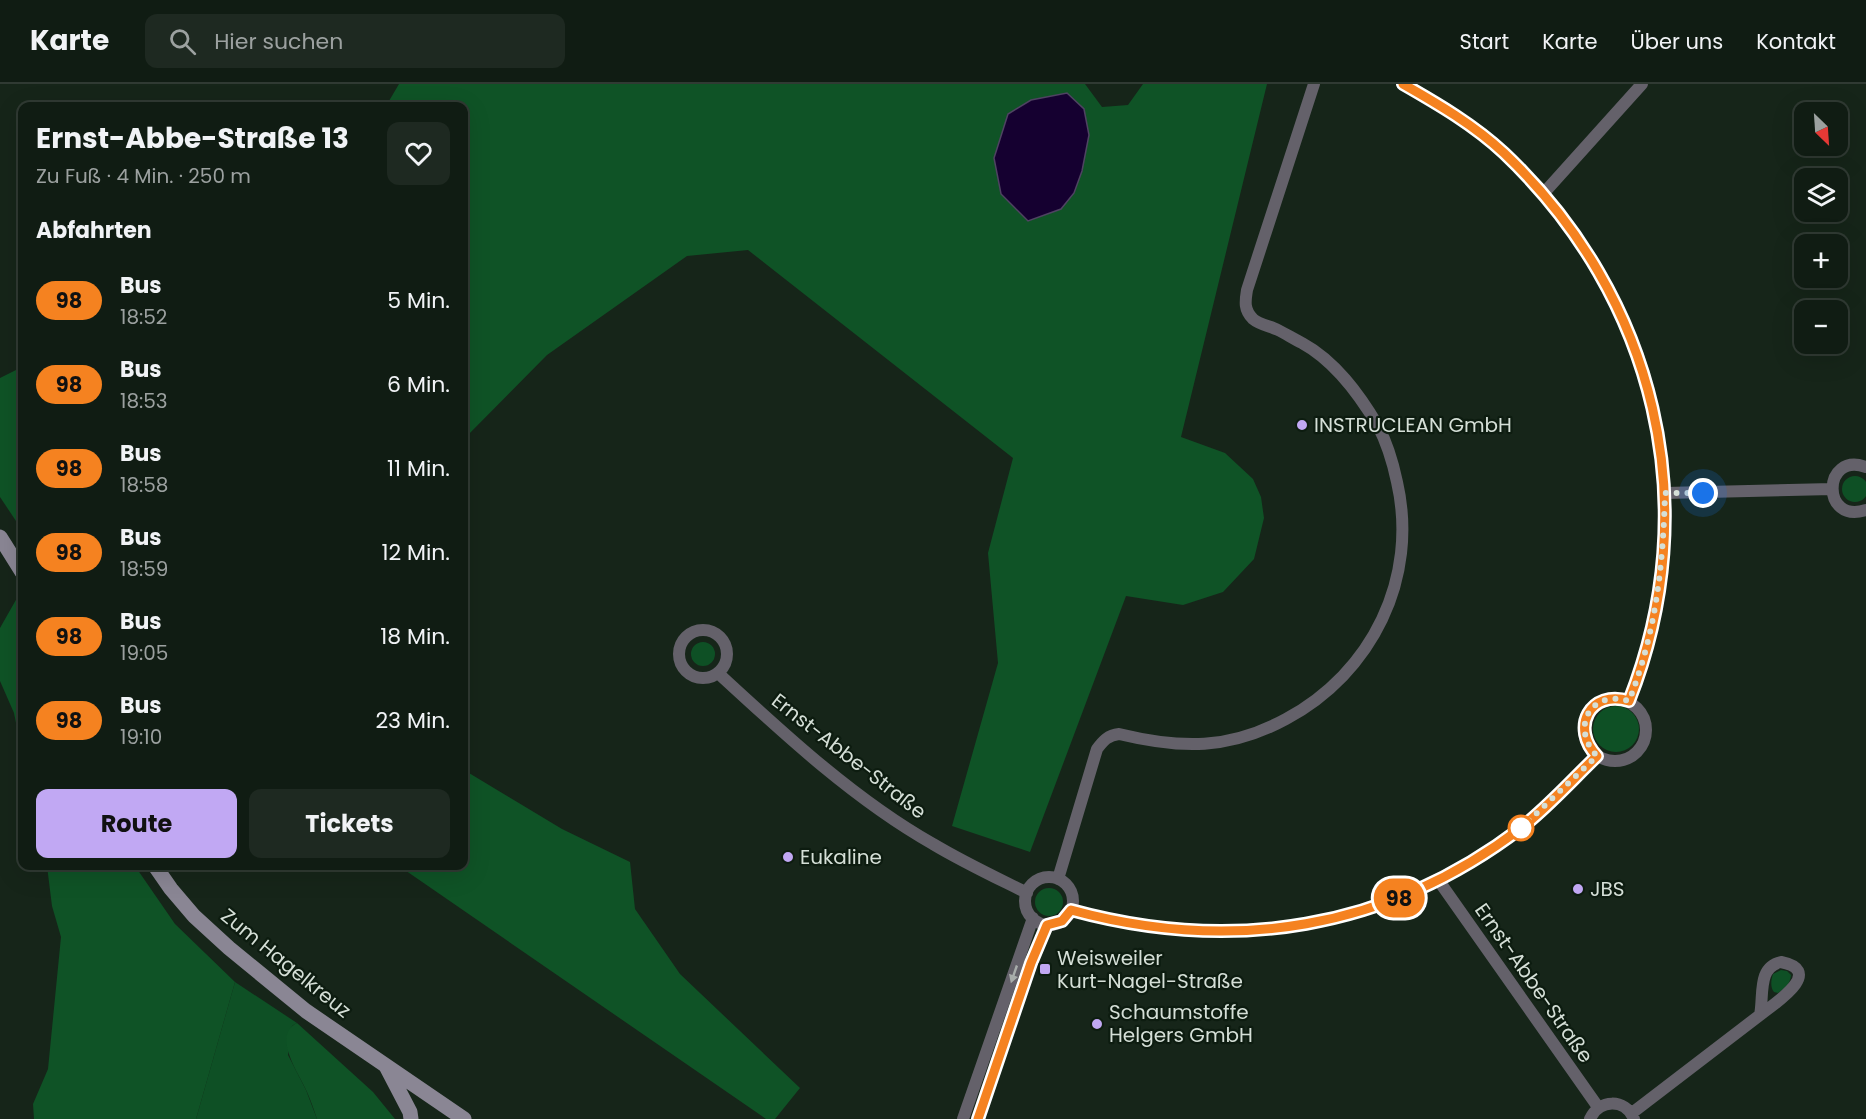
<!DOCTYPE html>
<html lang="de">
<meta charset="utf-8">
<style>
body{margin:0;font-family:Poppins,sans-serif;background:#1e2921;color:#f1f3f6;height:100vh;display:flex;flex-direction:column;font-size:22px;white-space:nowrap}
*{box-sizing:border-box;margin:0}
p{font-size:20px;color:#9ca1a0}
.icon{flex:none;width:33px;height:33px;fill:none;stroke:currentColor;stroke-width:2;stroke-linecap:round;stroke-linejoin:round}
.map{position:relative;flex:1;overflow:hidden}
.sheet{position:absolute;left:18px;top:18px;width:450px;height:768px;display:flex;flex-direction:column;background:#101c13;border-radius:12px;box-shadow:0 6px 24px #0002,0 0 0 2px #303a33}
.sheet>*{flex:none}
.badge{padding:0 12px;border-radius:20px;font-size:21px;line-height:39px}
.needle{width:39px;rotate:155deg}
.fabs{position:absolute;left:1794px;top:18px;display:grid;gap:12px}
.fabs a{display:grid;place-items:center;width:54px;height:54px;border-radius:12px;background:#101c13;box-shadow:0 6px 24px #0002,0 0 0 2px #303a33;font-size:30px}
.you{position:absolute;width:30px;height:30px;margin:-15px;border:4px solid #fff;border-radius:50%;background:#1a73e8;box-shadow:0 0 0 9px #1a73e833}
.map>.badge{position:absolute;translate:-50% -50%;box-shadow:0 0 0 3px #fff}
h2{padding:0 18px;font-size:22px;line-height:54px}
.round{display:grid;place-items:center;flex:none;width:63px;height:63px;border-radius:12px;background:#1e2921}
.head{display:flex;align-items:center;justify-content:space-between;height:102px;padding:0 18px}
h1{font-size:28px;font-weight:700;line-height:45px}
.action{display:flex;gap:12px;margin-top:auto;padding:12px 18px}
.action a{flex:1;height:69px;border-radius:12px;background:#c1a8f3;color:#111;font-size:24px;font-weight:700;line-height:69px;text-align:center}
.action a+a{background:#1e2921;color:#f1f3f6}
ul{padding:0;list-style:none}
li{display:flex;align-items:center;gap:18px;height:84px;padding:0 18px}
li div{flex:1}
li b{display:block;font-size:22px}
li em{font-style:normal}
li .badge{min-width:66px;font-weight:700;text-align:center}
header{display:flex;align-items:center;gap:36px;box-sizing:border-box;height:84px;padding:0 30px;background:#101c13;border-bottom:2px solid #303a33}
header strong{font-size:28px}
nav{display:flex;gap:33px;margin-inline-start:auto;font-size:21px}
.search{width:420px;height:54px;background:#1e2921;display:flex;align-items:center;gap:15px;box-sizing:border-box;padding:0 21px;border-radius:12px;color:#9ca1a0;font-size:22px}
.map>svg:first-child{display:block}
.green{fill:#0e5025}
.forest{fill:#0f5326}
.water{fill:#150030;stroke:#4f4362;stroke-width:1.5}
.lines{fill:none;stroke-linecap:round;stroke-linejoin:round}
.minor{stroke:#64616a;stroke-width:12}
.secondary{stroke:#8a8694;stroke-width:15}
.oneway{fill:#a8adab}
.line-casing{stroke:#fff;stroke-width:14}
.line{stroke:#f58220;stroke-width:9}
.walk{stroke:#d5dfd7;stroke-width:6;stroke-dasharray:0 10.8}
.poi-dot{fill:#c1a8f3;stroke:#0d1c10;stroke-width:2}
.stop-dot{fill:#fff;stroke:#f58220;stroke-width:3}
.labels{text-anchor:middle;stroke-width:4.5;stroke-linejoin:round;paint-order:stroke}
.poi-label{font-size:20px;fill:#d5dfd7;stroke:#0d1c10;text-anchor:start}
.street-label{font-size:20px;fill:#d5dfd7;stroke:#0d1c10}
</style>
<header>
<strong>Karte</strong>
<div class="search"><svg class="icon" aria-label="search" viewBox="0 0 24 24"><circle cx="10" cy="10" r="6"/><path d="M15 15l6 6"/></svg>Hier suchen</div>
<nav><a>Start</a><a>Karte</a><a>Über uns</a><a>Kontakt</a></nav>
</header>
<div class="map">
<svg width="1866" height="1035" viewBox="0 0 1866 1035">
<rect width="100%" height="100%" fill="#162519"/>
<path class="green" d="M1842 405a13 13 0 1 1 26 0a13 13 0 1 1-26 0Z
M691 570a12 12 0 1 1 24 0a12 12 0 1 1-24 0Z
M1593 645a23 23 0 1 1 46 0a23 23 0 1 1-46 0Z
M1035 818a14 14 0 1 1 28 0a14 14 0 1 1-28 0Z
M1781,886L1787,887L1791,891C1790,901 1785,904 1778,909L1774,908C1770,903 1771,896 1773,890Z
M235,898L297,939L292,942L288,971L306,1006L317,1035H196Z"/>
<path class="forest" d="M399,0H1085L1102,23L1128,21L1143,0H1267L1181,353L1225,369L1253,395L1261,413L1264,434L1254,475L1223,508L1183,521L1126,512L1030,768L952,742L998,579L988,469L1013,374L748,166L687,172L547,271L464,355V22H386Z
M22,283V446L0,413V294Z
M17,514L22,526V688L19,676L18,649L14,629L0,597V544Z
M464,686L562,745L630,778L635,825L680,890L800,1004L775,1035H766L399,782H464Z
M47,782H135L175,840L235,898L196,1035H34L33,1020L48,985L61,853L52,822Z
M297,939L373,1008L395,1035H317C314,1026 311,1017 307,1008C300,991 271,952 297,939Z"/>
<path class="water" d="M1067,9L1084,25L1089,51L1082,87L1074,109L1061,125L1028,137L1001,110L994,74L1008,30L1031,16Z"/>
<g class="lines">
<path class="minor" d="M1403,0C1439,20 1474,41 1504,69C1655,213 1706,422 1629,617
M1543,110L1642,0
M1866,383C1822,367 1821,441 1866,426
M1665,409L1832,405
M679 570a24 24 0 1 1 48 0a24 24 0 1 1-48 0Z
M718,589C783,649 855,716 933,760C963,778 995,793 1027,809
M1584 646a31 31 0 1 1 62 0a31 31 0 1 1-62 0Z
M1025 817a24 24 0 1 1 48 0a24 24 0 1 1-48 0Z
M1058,795L1097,665C1103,657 1108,651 1119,650C1181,665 1229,666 1286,635C1372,589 1419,494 1397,398C1393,379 1387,359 1378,342C1359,310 1335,277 1302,259C1294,255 1286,250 1278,246C1270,242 1260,241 1253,235C1244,226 1245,218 1247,206L1314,0
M1439,797L1598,1023
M1071,826C1232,870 1387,846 1521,744C1548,723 1572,696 1597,672
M1781,878C1826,887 1774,920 1760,931C1764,912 1757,883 1781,878Z
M1632,1029L1760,931
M963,1035L1033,834
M978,1035L1031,879L1047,841
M1590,1035C1599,1015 1625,1014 1634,1035"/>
<path class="secondary" d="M0,453L22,488
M155,782L171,805L194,832L229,864L306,927L464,1035
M386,982L410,1028L411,1035"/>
</g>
<defs><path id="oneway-solid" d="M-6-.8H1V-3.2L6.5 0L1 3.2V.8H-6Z" transform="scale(1.5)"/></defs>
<use class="oneway" href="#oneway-solid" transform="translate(1014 890) rotate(109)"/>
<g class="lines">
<g class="line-casing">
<path id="line" d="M978,1035L1031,879L1047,841L1062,837L1071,826C1232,870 1387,846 1521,744C1548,723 1572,696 1597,672C1570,644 1590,605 1629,617C1706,422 1656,213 1504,69C1474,41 1438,20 1403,0"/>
</g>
<use href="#line" class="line"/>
<path class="walk" d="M1521,744L1597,672C1570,644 1590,605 1629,617C1656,548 1663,483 1665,409H1703"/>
</g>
<g class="poi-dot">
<circle cx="1302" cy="341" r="6"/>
<circle cx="788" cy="773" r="6"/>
<circle cx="1578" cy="805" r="6"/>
<rect x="1039" y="879" width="12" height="12" rx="3"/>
<circle cx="1097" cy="940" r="6"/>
</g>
<circle class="stop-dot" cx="1521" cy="744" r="12"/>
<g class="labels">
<g class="poi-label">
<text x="1314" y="348">INSTRUCLEAN GmbH</text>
<text x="800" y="780">Eukaline</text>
<text x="1590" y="812">JBS</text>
<text x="1057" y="881">Weisweiler<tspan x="1057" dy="23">Kurt-Nagel-Straße</tspan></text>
<text x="1109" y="935">Schaumstoffe<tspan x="1109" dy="23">Helgers GmbH</tspan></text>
</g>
<g class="street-label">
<text transform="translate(849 672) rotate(38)" y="7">Ernst-Abbe-Straße</text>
<text transform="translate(286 879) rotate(39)" y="7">Zum Hagelkreuz</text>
<text transform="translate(1534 899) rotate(55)" y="7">Ernst-Abbe-Straße</text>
</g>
</g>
</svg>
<div class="fabs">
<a><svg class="needle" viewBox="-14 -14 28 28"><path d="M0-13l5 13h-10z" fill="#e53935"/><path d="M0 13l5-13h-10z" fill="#9ca1a0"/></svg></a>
<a><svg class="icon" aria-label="layers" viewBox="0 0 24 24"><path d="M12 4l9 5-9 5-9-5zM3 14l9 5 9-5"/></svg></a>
<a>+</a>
<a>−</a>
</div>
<div class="you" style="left:1703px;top:409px"></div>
<b class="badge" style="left:1399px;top:814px;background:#f58220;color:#111">98</b>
<section class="sheet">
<div class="head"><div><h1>Ernst-Abbe-Straße 13</h1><p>Zu Fuß · 4 Min. · 250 m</p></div><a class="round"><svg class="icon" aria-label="heart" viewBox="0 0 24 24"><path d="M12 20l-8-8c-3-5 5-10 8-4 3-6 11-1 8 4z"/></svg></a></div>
<h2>Abfahrten</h2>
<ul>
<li><span class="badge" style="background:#f58220;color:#111">98</span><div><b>Bus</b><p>18:52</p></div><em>5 Min.</em></li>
<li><span class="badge" style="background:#f58220;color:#111">98</span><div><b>Bus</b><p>18:53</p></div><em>6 Min.</em></li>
<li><span class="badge" style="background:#f58220;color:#111">98</span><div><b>Bus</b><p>18:58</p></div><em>11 Min.</em></li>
<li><span class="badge" style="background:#f58220;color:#111">98</span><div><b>Bus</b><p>18:59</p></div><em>12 Min.</em></li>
<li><span class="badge" style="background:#f58220;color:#111">98</span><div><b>Bus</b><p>19:05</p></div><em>18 Min.</em></li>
<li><span class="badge" style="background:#f58220;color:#111">98</span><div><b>Bus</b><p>19:10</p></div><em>23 Min.</em></li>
</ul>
<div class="action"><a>Route</a><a>Tickets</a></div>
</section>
</div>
